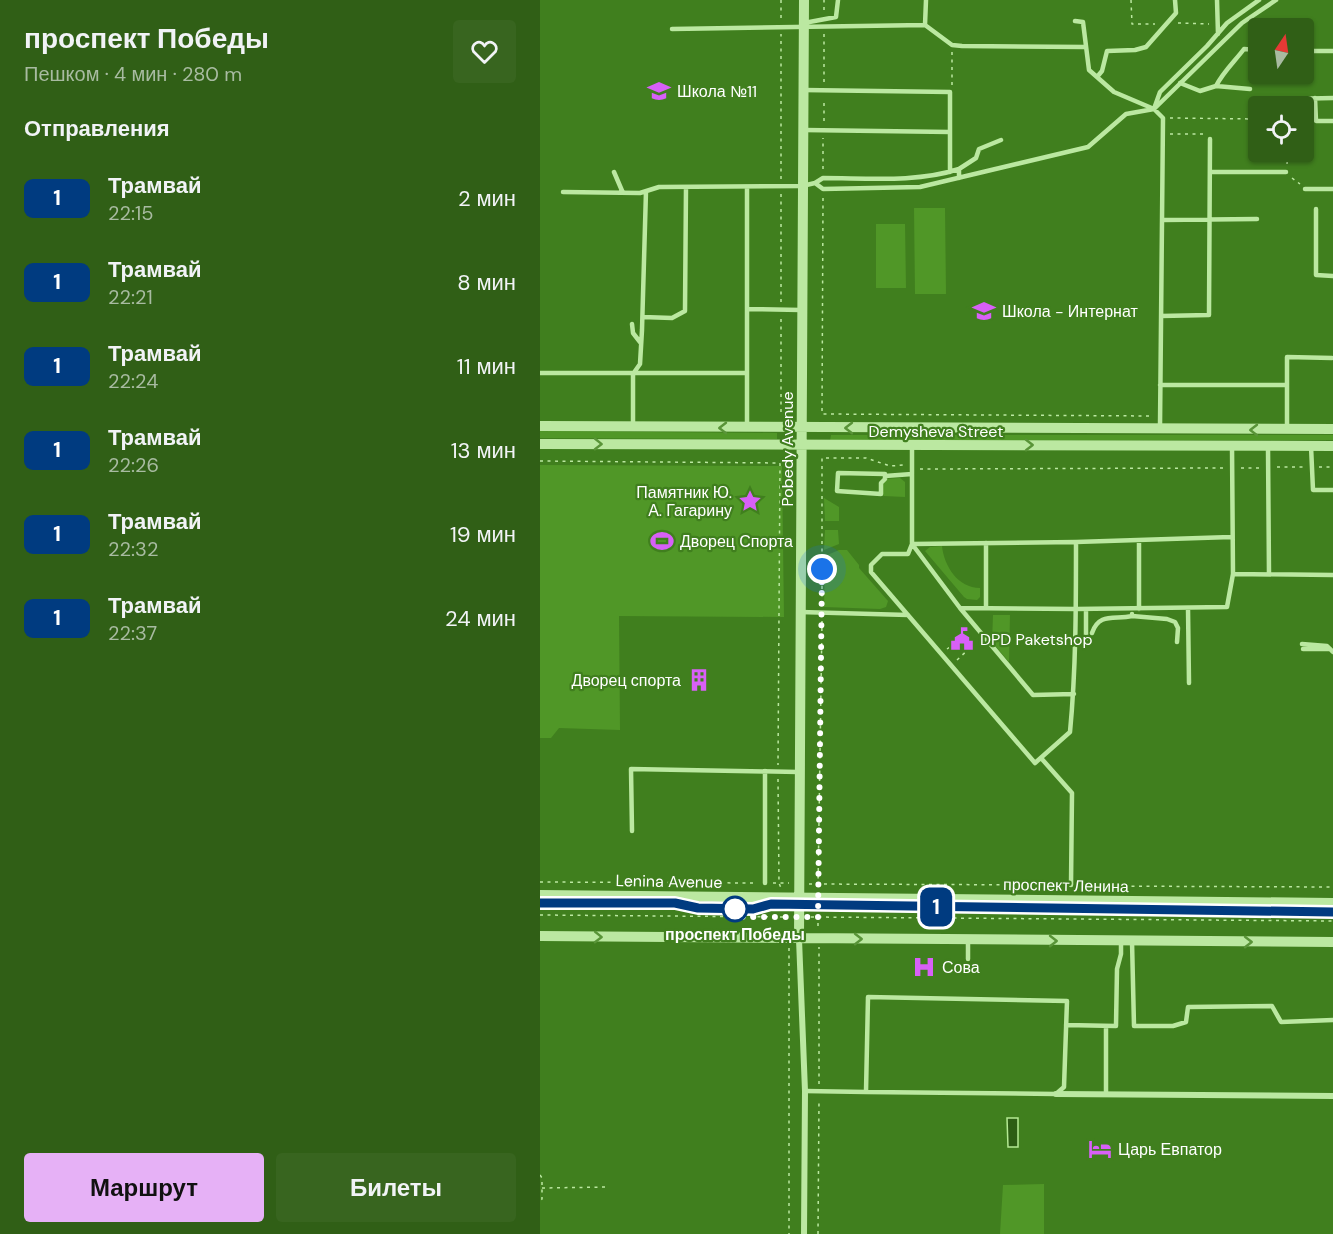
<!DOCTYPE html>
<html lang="ru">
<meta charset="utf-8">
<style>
body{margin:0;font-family:"DM Sans",sans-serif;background:#38651f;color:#f1f3f6;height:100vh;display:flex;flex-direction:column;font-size:22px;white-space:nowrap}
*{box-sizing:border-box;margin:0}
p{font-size:20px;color:#a8bba1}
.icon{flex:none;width:33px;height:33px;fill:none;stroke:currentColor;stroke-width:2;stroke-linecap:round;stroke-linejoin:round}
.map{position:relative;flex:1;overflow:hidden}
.sheet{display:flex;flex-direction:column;background:#305f16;width:540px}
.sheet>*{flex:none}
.badge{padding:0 12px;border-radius:9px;font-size:21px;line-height:39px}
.needle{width:39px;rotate:13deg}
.buttons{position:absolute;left:708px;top:18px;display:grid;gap:12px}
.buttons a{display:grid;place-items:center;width:66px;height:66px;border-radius:6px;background:#305f16;box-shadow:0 2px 4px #0004;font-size:30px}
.you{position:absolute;width:30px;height:30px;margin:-15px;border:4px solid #fff;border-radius:50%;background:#1a73e8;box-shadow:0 0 0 9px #1a73e833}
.map>.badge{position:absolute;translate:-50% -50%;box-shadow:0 0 0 3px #fff}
h2{padding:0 24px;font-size:22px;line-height:54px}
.round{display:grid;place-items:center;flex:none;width:63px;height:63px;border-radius:6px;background:#38651f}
.head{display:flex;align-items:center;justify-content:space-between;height:102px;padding:0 24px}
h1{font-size:28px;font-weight:700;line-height:45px}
.action{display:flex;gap:12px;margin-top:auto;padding:12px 24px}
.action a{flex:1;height:69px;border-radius:6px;background:#e6b1f6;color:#111;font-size:24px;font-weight:700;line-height:69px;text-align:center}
.action a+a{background:#38651f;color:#f1f3f6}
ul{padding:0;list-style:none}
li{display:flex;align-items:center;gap:18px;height:84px;padding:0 24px}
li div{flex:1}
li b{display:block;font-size:22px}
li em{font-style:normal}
li .badge{min-width:66px;font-weight:700;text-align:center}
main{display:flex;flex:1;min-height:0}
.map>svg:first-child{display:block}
.green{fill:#509727}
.water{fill:#2d5d14;stroke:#b5ea94;stroke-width:1.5}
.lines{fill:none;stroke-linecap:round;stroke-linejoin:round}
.path{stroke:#bbe8a1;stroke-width:1.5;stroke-dasharray:3 4.5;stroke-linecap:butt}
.service{stroke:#bbe8a1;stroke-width:4.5}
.minor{stroke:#bbe8a1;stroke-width:6}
.tertiary{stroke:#bbe8a1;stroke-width:10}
.tram{stroke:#fff;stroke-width:1.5}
.oneway{stroke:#599438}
.line-casing{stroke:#fff;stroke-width:14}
.line{stroke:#003b80;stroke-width:9}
.walk{stroke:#fff;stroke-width:6;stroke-dasharray:0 10.8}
.stop-dot{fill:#fff;stroke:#003b80;stroke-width:3}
.labels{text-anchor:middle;stroke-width:4.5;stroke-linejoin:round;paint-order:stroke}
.poi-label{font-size:16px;fill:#fff;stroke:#407f1e;text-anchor:start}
.street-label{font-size:16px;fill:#fff;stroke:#407f1e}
.stop-label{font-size:16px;font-weight:bold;fill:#fff;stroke:#407f1e}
</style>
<main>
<section class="sheet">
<div class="head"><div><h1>проспект Победы</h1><p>Пешком · 4 мин · 280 m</p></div><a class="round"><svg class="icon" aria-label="heart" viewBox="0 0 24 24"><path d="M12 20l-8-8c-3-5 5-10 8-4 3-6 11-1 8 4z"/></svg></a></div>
<h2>Отправления</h2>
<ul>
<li><span class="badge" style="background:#003b80;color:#fff">1</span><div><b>Трамвай</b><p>22:15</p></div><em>2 мин</em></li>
<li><span class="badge" style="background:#003b80;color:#fff">1</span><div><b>Трамвай</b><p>22:21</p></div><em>8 мин</em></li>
<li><span class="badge" style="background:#003b80;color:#fff">1</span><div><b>Трамвай</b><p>22:24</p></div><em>11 мин</em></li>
<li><span class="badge" style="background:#003b80;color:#fff">1</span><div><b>Трамвай</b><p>22:26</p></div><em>13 мин</em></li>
<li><span class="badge" style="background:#003b80;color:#fff">1</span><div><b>Трамвай</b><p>22:32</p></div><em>19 мин</em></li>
<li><span class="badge" style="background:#003b80;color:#fff">1</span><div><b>Трамвай</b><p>22:37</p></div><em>24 мин</em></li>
</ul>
<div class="action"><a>Маршрут</a><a>Билеты</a></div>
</section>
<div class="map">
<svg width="793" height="1234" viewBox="0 0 793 1234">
<rect width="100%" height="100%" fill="#407f1e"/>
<path class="green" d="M374,208H405L406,294H375Z
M336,224H365L366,288H336Z
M0,431L237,433V439L0,438Z
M291,435H793V440L290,441Z
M0,465L242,466L244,617L79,616L80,730L19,728L11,738H0Z
M360,478L365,482V497L344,496L341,494V484L345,479Z
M284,498L299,507V521H285Z
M285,530H298L299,544L284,550Z
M402,546C404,566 418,588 440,588V597L437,600L427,599L424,597L385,551L390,547Z
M299,550H307L319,565V568L348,601L346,607L340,609L284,607L285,556Z
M453,615H470L469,662L452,642Z
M504,1184V1234H460L463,1185Z"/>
<path class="water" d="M467,1118H478V1147H468Z"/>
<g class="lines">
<path class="path" d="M241,0V20
M591,0L592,24H615
M284,10V0
M638,23L669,24
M412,52V86
M284,82V33
M630,118L718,119
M284,121V99
M630,134H664
M747,164L748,152
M283,169V138
M752,178L760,184
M241,179V34
M283,198L282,414L613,416
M241,302V193
M241,319V414
M0,461L240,463L238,765
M737,467H765
M779,467H793
M701,468H720
M380,469L684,468
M282,604V458H326L350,466L364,465
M407,649L416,643L425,642
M417,660L432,646
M238,779L239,883L241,888
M0,882L216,883
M233,883H249
M269,884L522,885
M278,886L282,621
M539,886L793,887
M278,908V928
M0,915L248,917
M271,917L793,921
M249,948V1234
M279,1084V947
M0,1175L2,1178V1199L0,1201
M2,1188L68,1187
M278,1234L279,1100"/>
<path class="service" d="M677,0L678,34
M535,21L543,22L549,70L574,92L614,109L623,118L620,427
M264,23L296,17L298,0
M385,25L386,0
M132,29L385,25L412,45L422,46L545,47
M764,51H793
M557,77L562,71L567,51L595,50L606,47L636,13L635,0
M640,83L660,91L676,86C683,72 695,61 704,49L718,50
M676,86L710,89
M263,90L410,92V132L264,130
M775,98L776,121H793
M748,99L793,98
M615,106L620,92L667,46L687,23L719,0
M74,172L83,193
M410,172V132
M670,172H746
M419,178V169L436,158L439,149L461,140
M275,183L283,189L380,187L548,147L586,114L614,109L702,23L736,0
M765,189H793
M23,192L100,193L119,187L262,186L275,183L283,178C327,178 376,183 419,169
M776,209V275L793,276
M622,220L717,219
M207,309L261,310
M621,316L669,315L670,139
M103,317L132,318L145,311L146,187
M92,324L93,333L100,342
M0,373H206
M620,385H747
M207,425V187
M93,427V374L100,364L102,330L106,191
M747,427V357L792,358
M372,446V544L420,608L493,695L534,694
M771,446L773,490H793
M728,448L729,574
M298,473L345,474V479L341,483V494L297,491Z
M345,476L372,474
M536,542C536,606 536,669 530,732L495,763L331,572V565L342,554H368L372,544L536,542L691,537
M693,574L793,575
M420,608L536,609L687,607L693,574L692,446
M446,608V543
M648,608L649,683
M599,609V540
M260,612L368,615
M592,616L627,619L635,622L638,628L637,642
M552,633C559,612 575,620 592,616V614
M546,639V609
M762,644L787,646L793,652
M763,649H790
M501,758L532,793L531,885
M225,771V883
M92,831L91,769L258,772
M428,941V959
M592,941L594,1026H633L646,1022L648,1007L732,1006L741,1022L793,1020
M328,997L527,1001L524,1087L516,1094L326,1092Z
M526,1025L576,1026L577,969L581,954V941
M265,1091L326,1092
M566,1093V1026"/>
<path class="minor" d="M259,939L265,1091L264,1234
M516,1094L793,1096"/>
<path class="tertiary" d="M0,426L793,429
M0,444L793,446
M0,895L793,903
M0,936L793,942
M259,939L264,0"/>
<path class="tram" d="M0,903L793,912"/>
</g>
<defs><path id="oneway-chevron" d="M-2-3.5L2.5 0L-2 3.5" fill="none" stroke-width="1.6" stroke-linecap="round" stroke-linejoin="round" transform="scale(1.5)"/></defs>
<g class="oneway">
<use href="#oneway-chevron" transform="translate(183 428) rotate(-180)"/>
<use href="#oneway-chevron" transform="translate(309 428) rotate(-180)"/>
<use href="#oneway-chevron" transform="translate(714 430) rotate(180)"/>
<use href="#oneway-chevron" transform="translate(58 444) rotate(1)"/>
<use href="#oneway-chevron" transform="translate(489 445)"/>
<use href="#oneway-chevron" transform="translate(58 937) rotate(1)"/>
<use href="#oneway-chevron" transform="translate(318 939)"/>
<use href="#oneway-chevron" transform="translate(513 941)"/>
<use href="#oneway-chevron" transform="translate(708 942)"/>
</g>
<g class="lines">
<g class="line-casing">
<path id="line" d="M0,903H135L158,908L213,909L231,904L793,912"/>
</g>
<use href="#line" class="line"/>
<path class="walk" d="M195,909L203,917H278L282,569"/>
</g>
<defs>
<g id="school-bare" transform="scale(1.8)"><path d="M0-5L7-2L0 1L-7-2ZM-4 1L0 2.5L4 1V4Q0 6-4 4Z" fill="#d860f7" stroke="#407f1e" stroke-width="2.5" paint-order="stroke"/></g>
<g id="sight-bare" transform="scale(1.8)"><path d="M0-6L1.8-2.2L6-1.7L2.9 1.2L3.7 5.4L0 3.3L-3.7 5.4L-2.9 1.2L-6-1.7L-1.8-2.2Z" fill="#d860f7" stroke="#407f1e" stroke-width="2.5" paint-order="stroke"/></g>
<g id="stadium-bare" transform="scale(1.8)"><path d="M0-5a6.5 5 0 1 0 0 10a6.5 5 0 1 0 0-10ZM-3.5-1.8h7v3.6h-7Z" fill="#d860f7" stroke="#407f1e" stroke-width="2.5" paint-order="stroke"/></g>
<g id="civic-bare" transform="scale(1.8)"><path d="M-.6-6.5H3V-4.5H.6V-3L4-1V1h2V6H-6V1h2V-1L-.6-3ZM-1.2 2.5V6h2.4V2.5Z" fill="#d860f7" stroke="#407f1e" stroke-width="2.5" paint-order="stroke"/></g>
<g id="building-bare" transform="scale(1.8)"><path d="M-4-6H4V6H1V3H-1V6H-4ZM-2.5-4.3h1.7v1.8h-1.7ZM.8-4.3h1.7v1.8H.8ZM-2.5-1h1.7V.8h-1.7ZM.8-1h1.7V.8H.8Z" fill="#d860f7" stroke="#407f1e" stroke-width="2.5" paint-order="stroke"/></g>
<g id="hospital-bare" transform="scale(1.8)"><path d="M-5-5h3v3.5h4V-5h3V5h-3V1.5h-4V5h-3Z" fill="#d860f7" stroke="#407f1e" stroke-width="2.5" paint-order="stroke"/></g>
<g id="hotel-bare" transform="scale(1.8)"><path d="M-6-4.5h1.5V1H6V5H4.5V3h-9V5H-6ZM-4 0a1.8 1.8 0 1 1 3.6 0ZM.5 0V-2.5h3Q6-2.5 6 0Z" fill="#d860f7" stroke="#407f1e" stroke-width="2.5" paint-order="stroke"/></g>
</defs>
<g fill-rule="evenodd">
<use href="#school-bare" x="119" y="91"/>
<use href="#school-bare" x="444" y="311"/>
<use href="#sight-bare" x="210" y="501"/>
<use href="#stadium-bare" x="122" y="541"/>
<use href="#civic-bare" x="422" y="639"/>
<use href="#building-bare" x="159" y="680"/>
<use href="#hospital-bare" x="384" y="967"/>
<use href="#hotel-bare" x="560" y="1149"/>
</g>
<circle class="stop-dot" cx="195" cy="909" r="12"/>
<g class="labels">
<g class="poi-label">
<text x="137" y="97">Школа №11</text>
<text x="462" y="317">Школа - Интернат</text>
<text x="192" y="498" text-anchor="end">Памятник Ю.<tspan x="192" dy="18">А. Гагарину</tspan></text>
<text x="140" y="547">Дворец Спорта</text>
<text x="440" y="645">DPD Paketshop</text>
<text x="141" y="686" text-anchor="end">Дворец спорта</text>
<text x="402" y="973">Сова</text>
<text x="578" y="1155">Царь Евпатор</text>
</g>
<g class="street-label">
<text x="396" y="437">Demysheva Street</text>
<text transform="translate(247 449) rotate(-90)" y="6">Pobedy Avenue</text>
<text transform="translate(129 881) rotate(1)" y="6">Lenina Avenue</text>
<text transform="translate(526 885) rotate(1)" y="6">проспект Ленина</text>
</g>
<g class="stop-label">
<text x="195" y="940">проспект Победы</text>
</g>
</g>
</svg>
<div class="buttons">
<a><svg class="needle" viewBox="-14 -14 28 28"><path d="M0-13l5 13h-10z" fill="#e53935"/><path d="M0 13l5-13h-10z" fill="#a8bba1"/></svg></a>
<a><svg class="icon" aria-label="locate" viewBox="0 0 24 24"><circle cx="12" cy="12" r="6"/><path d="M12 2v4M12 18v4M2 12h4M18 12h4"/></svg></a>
</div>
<div class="you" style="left:282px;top:569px"></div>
<b class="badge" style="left:396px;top:907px;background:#003b80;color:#fff">1</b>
</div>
</main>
